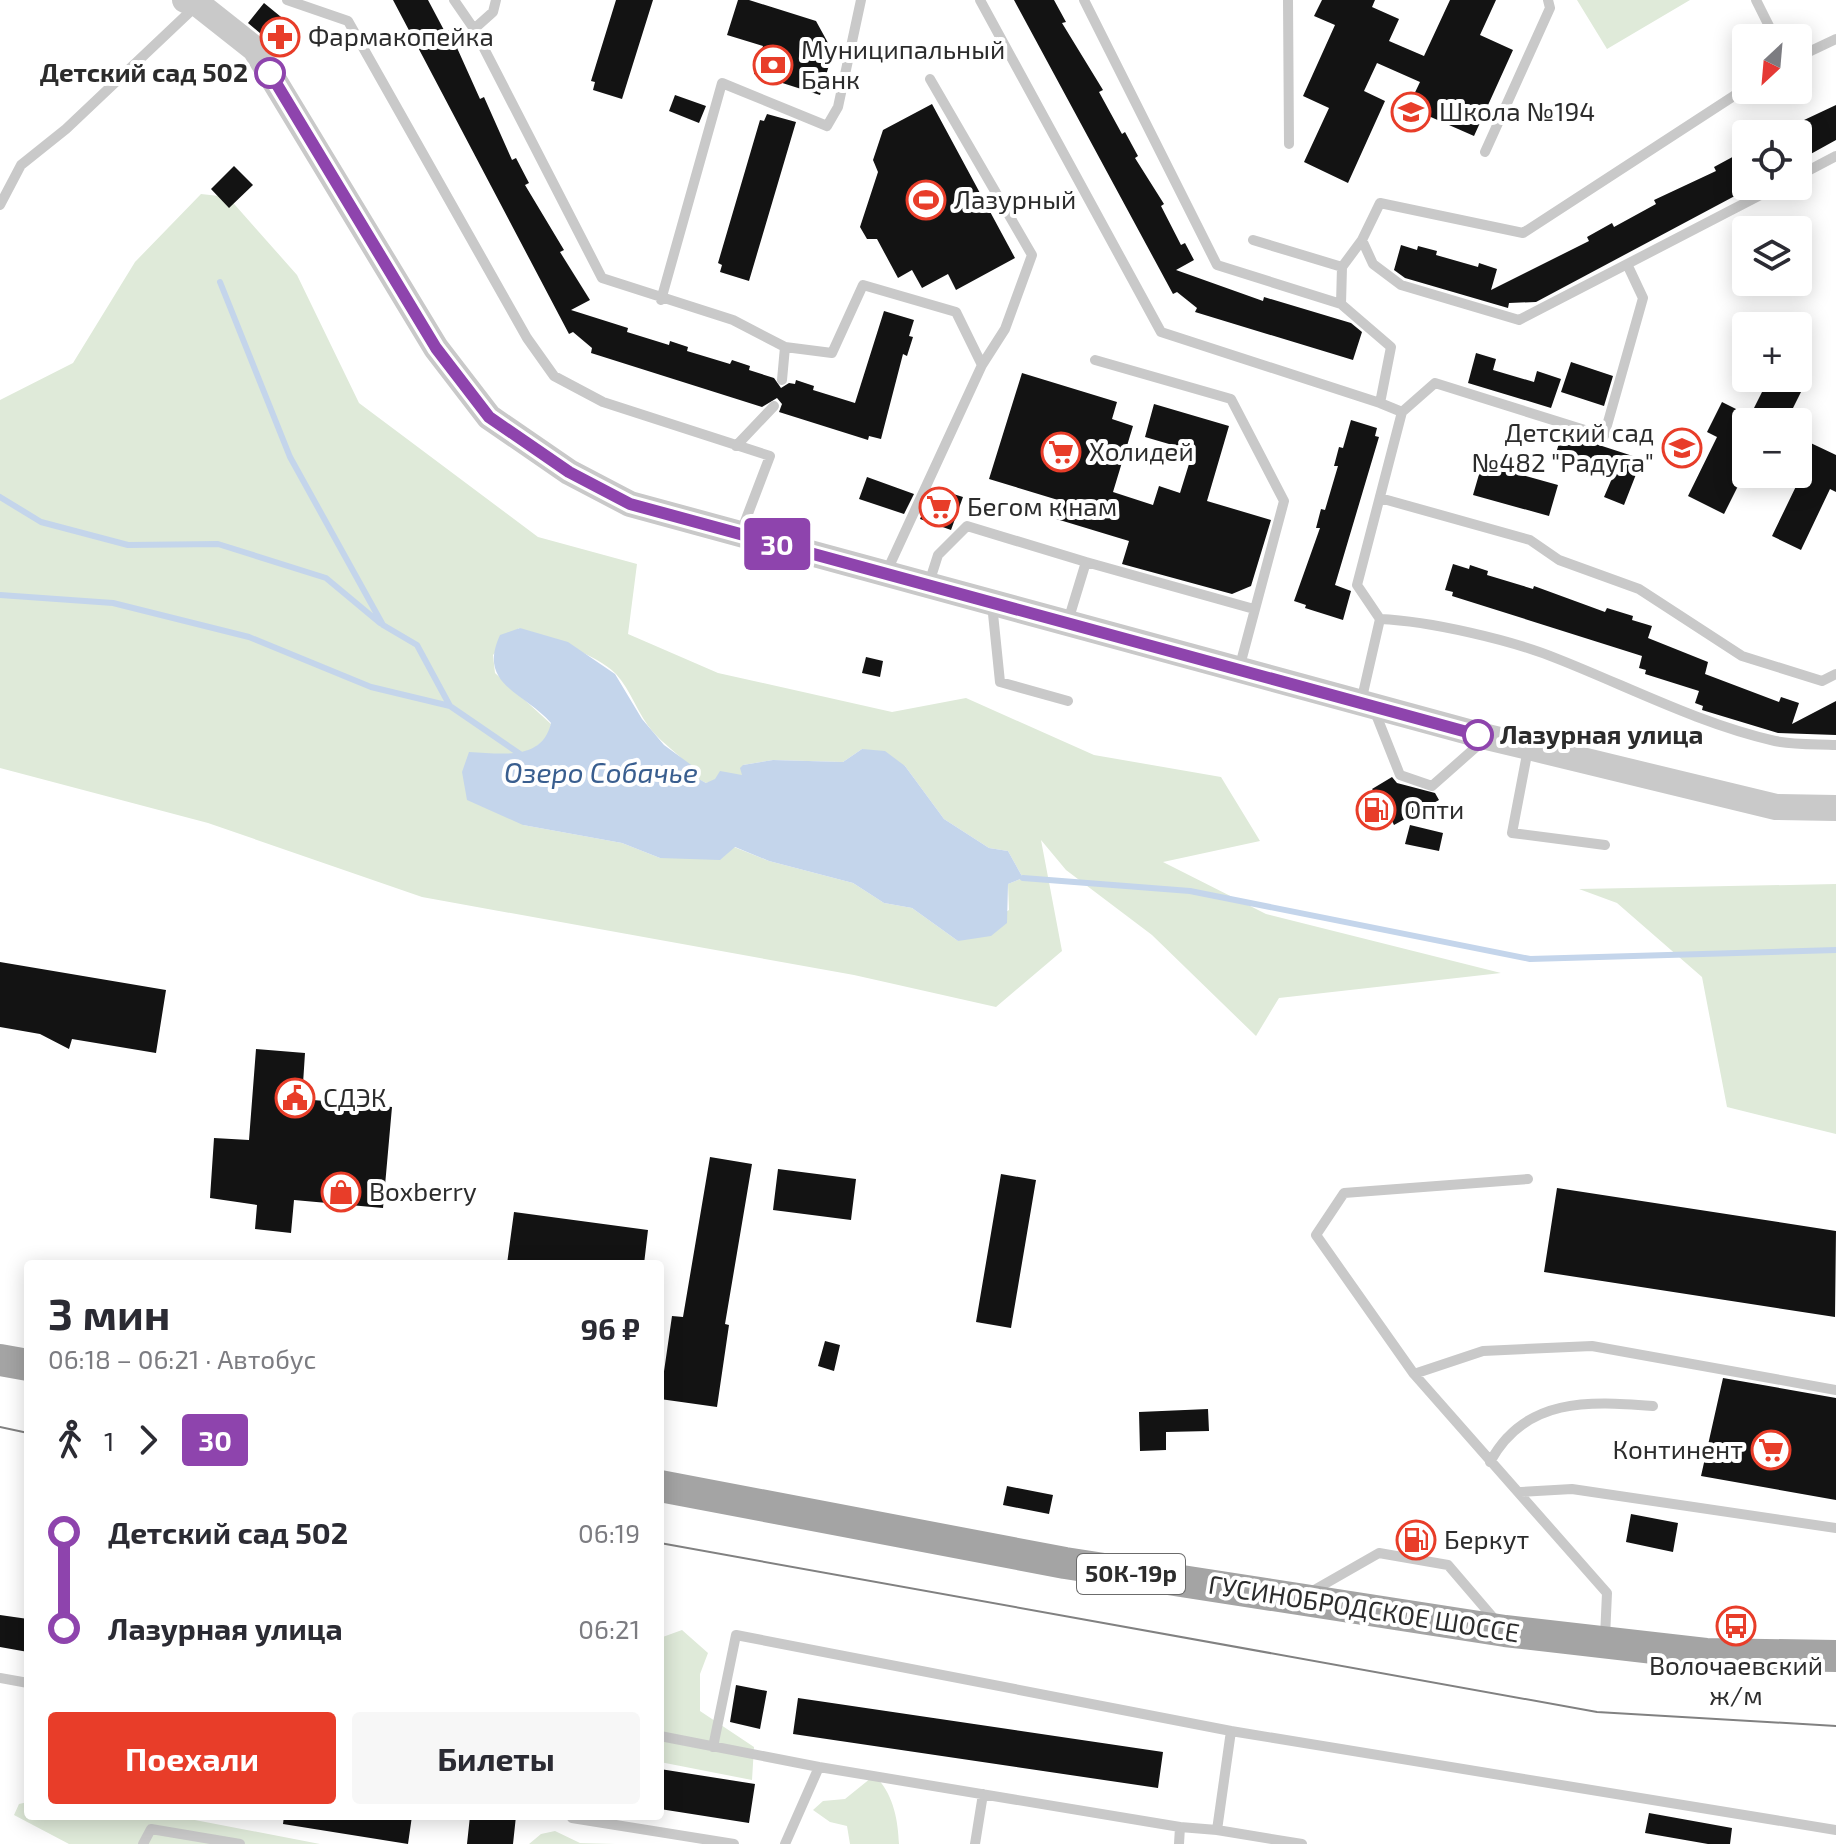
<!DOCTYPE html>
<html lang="ru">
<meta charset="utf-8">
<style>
body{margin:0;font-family:"Exo 2",sans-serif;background:#f7f7f7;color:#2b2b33;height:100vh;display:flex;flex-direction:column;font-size:30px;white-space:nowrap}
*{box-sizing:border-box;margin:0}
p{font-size:26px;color:#7c7c81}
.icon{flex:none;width:44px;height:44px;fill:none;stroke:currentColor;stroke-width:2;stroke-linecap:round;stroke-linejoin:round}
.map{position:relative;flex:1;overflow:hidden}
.side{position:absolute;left:24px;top:1260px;width:640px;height:560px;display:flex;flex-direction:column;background:#fff;border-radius:8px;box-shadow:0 4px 20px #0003}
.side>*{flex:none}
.badge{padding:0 16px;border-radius:6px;font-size:28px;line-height:52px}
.needle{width:52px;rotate:206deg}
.fabs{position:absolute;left:1732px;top:24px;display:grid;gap:16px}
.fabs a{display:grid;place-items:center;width:80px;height:80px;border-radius:8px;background:#fff;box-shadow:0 4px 20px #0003;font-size:40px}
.map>.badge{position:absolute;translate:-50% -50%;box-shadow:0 0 0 4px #fff}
.legs{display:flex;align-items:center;gap:12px;height:88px;padding:0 24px;font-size:26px}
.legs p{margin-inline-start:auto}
.head{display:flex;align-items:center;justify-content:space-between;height:136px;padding:0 24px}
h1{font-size:44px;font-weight:700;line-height:60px}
.button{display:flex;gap:16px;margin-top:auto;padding:16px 24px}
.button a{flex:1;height:92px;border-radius:8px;background:#e83d29;color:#fff;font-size:32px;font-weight:700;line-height:92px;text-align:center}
.button a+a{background:#f7f7f7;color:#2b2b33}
ul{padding:0 24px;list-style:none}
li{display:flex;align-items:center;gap:28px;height:96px;font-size:30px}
li i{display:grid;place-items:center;width:12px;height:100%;margin:0 10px;background:currentColor}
li i::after{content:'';width:20px;height:20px;margin:-10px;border:6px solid;border-radius:50%;background:#fff}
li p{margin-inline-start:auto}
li:first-child i{background:linear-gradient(#0000 50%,currentColor 0)}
li:last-child i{background:linear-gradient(currentColor 50%,#0000 0)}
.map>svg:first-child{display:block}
.green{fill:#dfead9;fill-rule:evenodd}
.water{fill:#c4d5eb}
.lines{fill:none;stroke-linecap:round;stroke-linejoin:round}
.stream{stroke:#c4d5eb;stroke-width:6}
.building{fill:#131313}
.service{stroke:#c9c9c9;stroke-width:10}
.tertiary{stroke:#c9c9c9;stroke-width:26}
.primary{stroke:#a4a4a4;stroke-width:32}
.tram{stroke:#818181;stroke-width:2}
.line-1-casing{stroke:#fff;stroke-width:18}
.line-1{stroke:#8e44ad;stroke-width:12}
.stop-1-dot{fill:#fff;stroke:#8e44ad;stroke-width:4}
.labels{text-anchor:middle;stroke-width:8;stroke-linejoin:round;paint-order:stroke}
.shield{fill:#fff;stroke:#6b6b6b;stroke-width:2}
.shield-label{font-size:24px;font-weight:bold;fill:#2c2c2c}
.poi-label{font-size:26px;fill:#2c2c2c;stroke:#fff;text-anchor:start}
.stop-label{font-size:26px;font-weight:bold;fill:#2c2c2c;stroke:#fff;text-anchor:end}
.street-label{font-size:26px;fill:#2c2c2c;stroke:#fff}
.water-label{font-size:28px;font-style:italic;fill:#395e8f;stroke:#fff}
</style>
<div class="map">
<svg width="1836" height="1844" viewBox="0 0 1836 1844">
<rect width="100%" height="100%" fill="#fff"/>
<path class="green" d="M1577,0H1690L1607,49Z
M201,194L228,197L297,275L359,403L538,537L637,564L628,634L718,673L892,712L966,698L1094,755L1221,777L1260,841L1163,862L1266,914L1501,973L1279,998L1256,1036L1152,935L1066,870L1041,840L1062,951L996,1007L854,975L422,897L208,823L0,768V400L73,363L135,262ZM519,628C546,638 597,654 616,674C631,690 638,715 653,732C667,748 687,758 694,777L706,783L743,775V765L773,760L843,762L862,749L905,766L944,819L989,848L1008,851L1023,878L1008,884L1009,910L958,941L912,908L884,903L853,883L769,861L734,847L660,858L622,843L523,825L537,746L548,736L551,724L495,673L493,655Z
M1836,884V1134L1727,1107L1702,977L1617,903L1579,889Z
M682,1630L708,1653L700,1674V1711L754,1747L752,1780L660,1762V1638Z
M871,1778L878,1779C894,1797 898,1821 899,1844H850L847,1826L830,1822L813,1810L823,1801L845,1799Z
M28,1802V1816H174L320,1844H69L14,1815L19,1804Z
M555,1831L580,1843L616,1844H529L541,1834Z"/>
<path class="water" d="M520,628L568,642L615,674L642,719L664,745L694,767L695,777L706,783L715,779L720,771L742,775L740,768L743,765L773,760L843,762L862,749L885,751L905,766L944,819L989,848L1008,851L1023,878L1008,884L1007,923L991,936L958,941L912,908L884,903L853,883L769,861L735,847L720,860L660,858L622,843L523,825L467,800L462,772L469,752C500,753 542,762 551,723C524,692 477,685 500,635Z"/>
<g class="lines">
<path class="stream" d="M220,282L290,457L383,625L417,645L450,706L520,754
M0,497L41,522L128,545L218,544L326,578L380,623
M0,595L113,603L249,637L371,687L450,706
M1023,878L1190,891L1530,959L1836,950"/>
</g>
<path class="building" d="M393,0H428L445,32L449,30L480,99L484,97L512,160L516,158L529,183L525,185L564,250L560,252L590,300L571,310L628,328L627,332L669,345L670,341L688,347L687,351L730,364L732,360L750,366L749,370L774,378L781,388L789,383L795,384L796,380L814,386L813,390L855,403L884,311L914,320L909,336L913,337L907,356L903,354L881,439L869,436L868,440L779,412L782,404L777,398L762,407L591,353L592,348L573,332L569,334Z
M616,0H653L622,99L593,90L595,82L591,81Z
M738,0H749L816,21L833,52L820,95L754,74L763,46L727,35Z
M1014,0H1054L1066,22L1062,23L1103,90L1099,92L1122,134L1125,132L1138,156L1135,158L1164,204L1161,206L1181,245L1185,243L1194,260L1176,270L1263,301L1264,297L1351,323L1362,332L1353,360L1195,312L1197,308L1177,292L1173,294Z
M1322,0H1375L1372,7L1399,19L1389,41L1424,56L1450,0H1496L1480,35L1513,50L1474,136L1408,107L1420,82L1377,63L1364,91L1385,101L1348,183L1304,162L1329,108L1303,96L1335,25L1314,16Z
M264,3L297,30L281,51L248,23Z
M675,95L706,106L699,123L669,111Z
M932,104L1015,258L956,290L948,274L922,288L912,270L898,278L877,239H867L860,227L878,172L873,160L883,130Z
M1836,105V140L1798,161V134H1774Z
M767,114L796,122L749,281L720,272L722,265L718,263L760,120L764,121Z
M1738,154L1740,157L1746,154V190L1536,302L1509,303L1508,308L1405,278L1394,270L1401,245L1417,250L1418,246L1437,251L1436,255L1478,267L1479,263L1497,269L1491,290L1589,241L1587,237L1612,223L1614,227L1656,204L1654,200L1716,171L1714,167Z
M234,166L253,185L229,208L211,189Z
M1476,353L1496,359L1493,370L1534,382L1537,371L1561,379L1551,408L1468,383Z
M1571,362L1613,376L1604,406L1561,392Z
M1022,373L1117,402L1112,419L1133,426L1113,492L1153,505L1159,486L1180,493L1193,451L1145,437L1154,404L1229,426L1207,501L1271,520L1251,586L1232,594L1122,564L1129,541L1053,518L1058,500L989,479Z
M1769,378H1808L1786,422H1747Z
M1722,402L1746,414V470L1724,514L1688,496L1717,437L1707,432Z
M1351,420L1377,428L1375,436L1379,437L1335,585L1351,591L1343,620L1305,608L1306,605L1294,601L1320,528H1316L1321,509L1325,510L1338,466H1334L1339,447L1343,448Z
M1562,433L1642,459L1624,505L1604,497L1613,476L1554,460Z
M1798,437L1836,455V492L1830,489L1801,550L1772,536L1800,478Z
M1482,464L1558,485L1549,516L1473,495Z
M867,477L914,494L904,514L859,499Z
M934,488L963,497L951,530L920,519Z
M1453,564L1469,569L1470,565L1488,571L1487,575L1533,589L1534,586L1605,612L1607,608L1633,616L1632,620L1652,626L1648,638L1708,662L1705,674L1779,702L1781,697L1799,703L1792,724L1836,701V735L1778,733L1702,710L1703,706L1695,703L1699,691L1645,674L1646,670L1639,668L1642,656L1452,596L1453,592L1445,590Z
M866,657L883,661L880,677L862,673Z
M1392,777L1397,783L1435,793L1439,800L1394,825L1390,817L1375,826L1362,803L1376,794L1372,789Z
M1410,825L1443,833L1439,851L1405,844Z
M0,962L166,990L156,1053L72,1039L69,1049L40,1034L0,1027Z
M256,1049L305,1053L302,1099L392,1107L383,1208L294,1200L291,1233L255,1229L257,1205L210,1198L214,1138L249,1140Z
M710,1157L752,1164L725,1324L729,1325L717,1407L660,1399L672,1316L683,1317Z
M778,1169L856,1179L851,1220L773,1210Z
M1001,1174L1036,1180L1011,1328L976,1322Z
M1557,1188L1836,1231L1835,1317L1544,1272Z
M514,1212L648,1230L644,1264H507Z
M825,1341L840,1345L834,1371L818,1366Z
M1723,1378L1836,1398V1500L1701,1476Z
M1208,1409L1209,1431L1166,1432V1450L1140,1451L1139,1412Z
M1007,1486L1053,1495L1049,1514L1003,1505Z
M1631,1514L1678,1523L1673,1552L1626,1542Z
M0,1615L28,1619V1652L0,1647Z
M736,1685L767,1691L760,1729L730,1722Z
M798,1698L1163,1752L1158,1788L793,1734Z
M660,1769L755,1784L749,1823L660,1809Z
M1649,1813L1732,1828L1730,1844H1708L1645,1833Z
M284,1816H412L408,1844L283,1824Z
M470,1816H516L513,1844H467Z"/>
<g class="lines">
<path class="service" d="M287,0L348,21L527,338L554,376L603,402L770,456L741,532
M454,0L474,29L602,278L733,320L785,347L832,353L863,285L956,312L982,365
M980,0L1161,332L1380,403
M1084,0L1217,265L1341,304L1391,347L1380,403L1402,412
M1288,0L1289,144
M1756,0L1775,38
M474,29L493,12L496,0
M1798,57L1836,39
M1746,88L1523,233L1380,203L1362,240L1373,264L1401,285L1519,320L1778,186
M1485,152L1550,8L1548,0
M1798,176L1836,156
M0,205L21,165L66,129L197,5
M1253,240L1342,267
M661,300L722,83L827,126L838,107L861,0
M1341,304L1342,267L1362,240
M1095,360L1231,399L1284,501L1239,669
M782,380L785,347
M736,446L774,406
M1380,498L1530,540L1559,560L1639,589L1742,656L1822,681L1836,674
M886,573L982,365L1005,329L1032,255L930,79
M929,583L938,555L967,526L1086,562
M992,604L1000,682L1068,701
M1380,619L1357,585L1402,412L1435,383L1604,436L1643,298L1627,264
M1068,621L1086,562L1254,609
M1361,702L1380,619C1429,621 1512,640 1558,659C1629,687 1700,724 1775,741C1794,745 1816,744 1836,745
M1375,712L1400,775L1432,786L1484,740
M1528,749L1512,833L1605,845
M1528,1179L1344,1193L1316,1235L1414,1374L1607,1593L1605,1637
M1414,1374L1483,1351L1592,1346L1836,1390
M1490,1462C1525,1397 1589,1401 1653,1406
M1521,1492L1572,1489L1836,1528
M1309,1593L1379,1553L1448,1565L1496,1621
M0,1678L28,1683
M660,1736L819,1767L1180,1827
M713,1747L736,1635L1231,1731
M572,1818L734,1844
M1217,1830L1302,1844
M143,1844L151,1829L240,1844
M785,1844L819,1767
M975,1844L983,1794
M1179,1844L1180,1827L1217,1830L1231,1731L1836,1830"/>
<path class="tertiary" d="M185,0L198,4L255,49L436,348L489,417L569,472L630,504L1487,737L1776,807L1836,808"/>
<path class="primary" d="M0,1360L28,1365
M660,1486L1065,1563L1505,1631L1706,1654L1836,1656"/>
<path class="tram" d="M0,1427L28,1433
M660,1543L1597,1712L1836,1726"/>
</g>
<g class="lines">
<g class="line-1-casing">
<path id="line-1" d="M270,73L436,348L489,417L569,472L630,504L1478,735"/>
</g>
<use href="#line-1" class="line-1"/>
</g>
<defs>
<g id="pharmacy-ring" transform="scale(2)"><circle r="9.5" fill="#fff" stroke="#e83d29" stroke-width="1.5"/><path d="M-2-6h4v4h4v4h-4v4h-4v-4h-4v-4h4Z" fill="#e83d29"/></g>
<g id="bank-ring" transform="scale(2)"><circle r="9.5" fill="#fff" stroke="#e83d29" stroke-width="1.5"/><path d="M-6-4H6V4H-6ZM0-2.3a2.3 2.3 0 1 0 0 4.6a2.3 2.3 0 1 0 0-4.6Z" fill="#e83d29"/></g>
<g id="school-ring" transform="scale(2)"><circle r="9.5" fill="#fff" stroke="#e83d29" stroke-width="1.5"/><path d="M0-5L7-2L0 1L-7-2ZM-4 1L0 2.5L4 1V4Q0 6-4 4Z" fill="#e83d29"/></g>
<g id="stadium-ring" transform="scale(2)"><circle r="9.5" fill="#fff" stroke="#e83d29" stroke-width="1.5"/><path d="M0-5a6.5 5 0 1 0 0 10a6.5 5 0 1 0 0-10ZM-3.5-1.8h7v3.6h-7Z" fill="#e83d29"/></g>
<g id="supermarket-ring" transform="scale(2)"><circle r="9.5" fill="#fff" stroke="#e83d29" stroke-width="1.5"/><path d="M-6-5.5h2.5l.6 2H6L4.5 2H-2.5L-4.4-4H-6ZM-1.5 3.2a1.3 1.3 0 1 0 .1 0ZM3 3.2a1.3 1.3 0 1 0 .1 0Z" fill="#e83d29"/></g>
<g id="fuel-ring" transform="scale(2)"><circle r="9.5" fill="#fff" stroke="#e83d29" stroke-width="1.5"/><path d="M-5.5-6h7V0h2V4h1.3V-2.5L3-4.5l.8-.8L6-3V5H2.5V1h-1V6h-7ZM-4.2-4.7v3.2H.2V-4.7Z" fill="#e83d29"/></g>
<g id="civic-ring" transform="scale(2)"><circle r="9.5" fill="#fff" stroke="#e83d29" stroke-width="1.5"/><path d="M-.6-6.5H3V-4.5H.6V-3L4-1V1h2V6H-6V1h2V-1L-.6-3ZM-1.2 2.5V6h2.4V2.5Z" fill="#e83d29"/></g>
<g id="shop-ring" transform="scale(2)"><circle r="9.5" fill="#fff" stroke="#e83d29" stroke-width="1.5"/><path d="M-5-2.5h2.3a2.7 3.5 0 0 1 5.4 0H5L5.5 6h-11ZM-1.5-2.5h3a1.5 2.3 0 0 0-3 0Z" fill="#e83d29"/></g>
<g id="bus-ring" transform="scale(2)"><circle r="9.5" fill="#fff" stroke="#e83d29" stroke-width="1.5"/><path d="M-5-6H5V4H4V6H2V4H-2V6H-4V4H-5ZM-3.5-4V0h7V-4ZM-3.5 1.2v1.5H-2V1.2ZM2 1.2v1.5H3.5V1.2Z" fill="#e83d29"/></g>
</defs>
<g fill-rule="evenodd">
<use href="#pharmacy-ring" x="280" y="37"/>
<use href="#bank-ring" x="773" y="65"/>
<use href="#school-ring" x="1411" y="112"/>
<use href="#stadium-ring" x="926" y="200"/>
<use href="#school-ring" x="1682" y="448"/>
<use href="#supermarket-ring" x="1061" y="452"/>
<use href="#supermarket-ring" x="939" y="507"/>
<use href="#fuel-ring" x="1376" y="810"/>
<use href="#civic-ring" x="295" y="1098"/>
<use href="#shop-ring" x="341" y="1192"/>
<use href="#supermarket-ring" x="1771" y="1450"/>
<use href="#fuel-ring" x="1416" y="1540"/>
<use href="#bus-ring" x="1736" y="1626"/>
</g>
<g class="stop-1-dot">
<circle cx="270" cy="73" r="14"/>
<circle cx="1478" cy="735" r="14"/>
</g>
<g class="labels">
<rect class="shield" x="1077" y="1554" width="108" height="40" rx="6"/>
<g class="shield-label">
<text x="1131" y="1582">50К-19р</text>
</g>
<g class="poi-label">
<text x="308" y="46">Фармакопейка</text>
<text x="801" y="59">Муниципальный<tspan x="801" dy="30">Банк</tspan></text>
<text x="1439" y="121">Школа №194</text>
<text x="954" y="209">Лазурный</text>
<text x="1654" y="442" text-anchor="end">Детский сад<tspan x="1654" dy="30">№482 "Радуга"</tspan></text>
<text x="1089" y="461">Холидей</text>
<text x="967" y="516">Бегом к нам</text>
<text x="1404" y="819">Опти</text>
<text x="323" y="1107">СДЭК</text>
<text x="369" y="1201">Boxberry</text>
<text x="1743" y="1459" text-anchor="end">Континент</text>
<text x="1444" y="1549">Беркут</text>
<text x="1736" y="1675" text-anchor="middle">Волочаевский<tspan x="1736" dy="30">ж/м</tspan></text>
</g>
<g class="stop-label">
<text x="248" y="82">Детский сад 502</text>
<text x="1500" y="744" text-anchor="start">Лазурная улица</text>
</g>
<g class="street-label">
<text transform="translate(1364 1609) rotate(9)" y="9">ГУСИНОБРОДСКОЕ ШОССЕ</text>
</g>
<g class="water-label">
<text x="601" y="783">Озеро Собачье</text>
</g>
</g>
</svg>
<div class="fabs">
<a><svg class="needle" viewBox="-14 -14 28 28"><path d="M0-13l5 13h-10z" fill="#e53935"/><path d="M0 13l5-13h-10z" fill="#7c7c81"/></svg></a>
<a><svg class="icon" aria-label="locate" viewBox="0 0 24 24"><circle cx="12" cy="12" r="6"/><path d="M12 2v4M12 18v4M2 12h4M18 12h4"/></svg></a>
<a><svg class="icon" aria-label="layers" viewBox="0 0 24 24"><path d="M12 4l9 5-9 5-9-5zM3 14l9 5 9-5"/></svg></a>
<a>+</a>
<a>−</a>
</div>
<b class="badge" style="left:777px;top:544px;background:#8e44ad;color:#fff">30</b>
<section class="side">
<div class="head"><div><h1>3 мин</h1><p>06:18 – 06:21 · Автобус</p></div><b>96 ₽</b></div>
<div class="legs"><svg class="icon" aria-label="walk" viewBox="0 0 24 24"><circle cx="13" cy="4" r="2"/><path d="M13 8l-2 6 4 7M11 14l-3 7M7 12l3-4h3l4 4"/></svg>1<svg class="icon" aria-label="forward" viewBox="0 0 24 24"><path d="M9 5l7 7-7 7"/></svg><b class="badge" style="background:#8e44ad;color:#fff">30</b></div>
<ul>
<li><i style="color:#8e44ad"></i><b>Детский сад 502</b><p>06:19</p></li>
<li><i style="color:#8e44ad"></i><b>Лазурная улица</b><p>06:21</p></li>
</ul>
<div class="button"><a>Поехали</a><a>Билеты</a></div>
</section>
</div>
